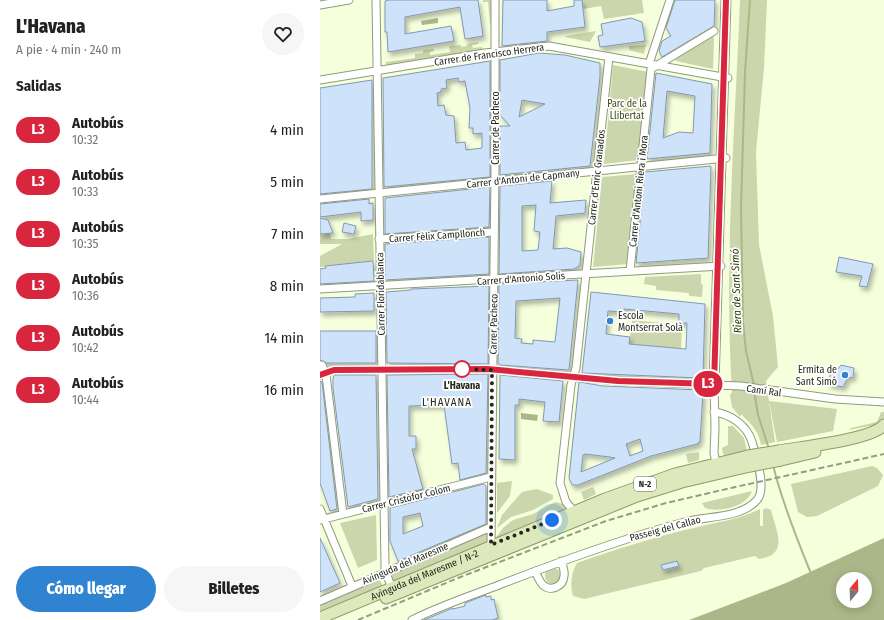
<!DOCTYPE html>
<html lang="es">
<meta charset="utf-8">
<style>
body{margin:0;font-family:"Fira Sans Condensed",sans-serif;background:#f6f6f6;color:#222;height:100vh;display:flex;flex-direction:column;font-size:15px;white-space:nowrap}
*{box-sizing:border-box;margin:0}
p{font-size:13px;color:#767676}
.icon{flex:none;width:22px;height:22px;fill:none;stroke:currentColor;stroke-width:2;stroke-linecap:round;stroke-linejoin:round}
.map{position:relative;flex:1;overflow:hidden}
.sheet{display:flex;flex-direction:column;background:#fff;width:320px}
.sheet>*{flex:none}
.badge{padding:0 8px;border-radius:13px;font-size:14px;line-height:26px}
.needle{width:26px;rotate:19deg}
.tools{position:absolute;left:516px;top:572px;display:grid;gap:8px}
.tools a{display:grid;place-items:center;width:36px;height:36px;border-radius:50%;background:#fff;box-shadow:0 2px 10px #0003;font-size:20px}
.you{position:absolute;width:20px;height:20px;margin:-10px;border:3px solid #fff;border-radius:50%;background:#1a73e8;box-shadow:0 0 0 6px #1a73e833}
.map>.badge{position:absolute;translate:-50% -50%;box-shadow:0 0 0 2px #fff}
h2{padding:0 16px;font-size:15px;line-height:36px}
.round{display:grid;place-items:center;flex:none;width:42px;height:42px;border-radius:21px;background:#f6f6f6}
.overview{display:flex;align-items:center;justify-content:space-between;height:68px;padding:0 16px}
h1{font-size:19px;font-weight:800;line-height:30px}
.primary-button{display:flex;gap:8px;margin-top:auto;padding:8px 16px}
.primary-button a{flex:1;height:46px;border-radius:24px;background:#2f83d1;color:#fff;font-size:16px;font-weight:800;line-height:46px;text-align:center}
.primary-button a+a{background:#f6f6f6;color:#222}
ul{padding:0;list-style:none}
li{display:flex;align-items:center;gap:12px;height:52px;padding:0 16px}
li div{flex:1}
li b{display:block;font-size:15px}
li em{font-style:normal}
li .badge{min-width:44px;font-weight:700;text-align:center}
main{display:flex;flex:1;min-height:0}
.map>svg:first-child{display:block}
.green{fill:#cbd6ac}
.water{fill:#abb788;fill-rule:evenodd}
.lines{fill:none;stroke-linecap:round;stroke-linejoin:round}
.stream{stroke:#abb788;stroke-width:2}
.building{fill:#cee3fa;stroke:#8198b2;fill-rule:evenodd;filter:url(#shadow)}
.street-casing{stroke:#929a7a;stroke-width:9}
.secondary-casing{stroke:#929a7a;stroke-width:11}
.primary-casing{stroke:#8e9b66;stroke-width:13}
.street{stroke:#fff;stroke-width:7}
.secondary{stroke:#eef4dd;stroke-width:9}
.primary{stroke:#dde8bc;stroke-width:11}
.rail{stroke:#959c83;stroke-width:2;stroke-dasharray:6 3;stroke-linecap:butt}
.primary-bridge-casing{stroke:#8e9b66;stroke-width:13;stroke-linecap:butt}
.primary-bridge{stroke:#dde8bc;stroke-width:11}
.line-casing{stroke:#fff;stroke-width:9}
.line{stroke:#d7263d;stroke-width:6}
.walk{stroke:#24271a;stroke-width:4;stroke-dasharray:0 7.2}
.poi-dot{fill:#2f83d1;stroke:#fff;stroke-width:1.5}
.stop-dot{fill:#fff;stroke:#d7263d;stroke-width:2}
.labels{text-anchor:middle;stroke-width:3.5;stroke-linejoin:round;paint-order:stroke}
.shield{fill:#fff;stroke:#66685f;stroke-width:1}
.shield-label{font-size:9px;font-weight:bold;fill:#24271a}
.street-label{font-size:10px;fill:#24271a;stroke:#fff}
.park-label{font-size:10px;fill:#404a16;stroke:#fff}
.poi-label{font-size:10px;fill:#24271a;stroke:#fff;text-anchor:start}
.stop-label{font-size:10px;font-weight:bold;fill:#24271a;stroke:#fff}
.water-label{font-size:11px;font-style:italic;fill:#303901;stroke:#fff}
.neighbourhood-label{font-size:11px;letter-spacing:1px;fill:#24271a;stroke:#fff}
</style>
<main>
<section class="sheet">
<div class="overview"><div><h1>L'Havana</h1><p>A pie · 4 min · 240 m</p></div><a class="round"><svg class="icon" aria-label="heart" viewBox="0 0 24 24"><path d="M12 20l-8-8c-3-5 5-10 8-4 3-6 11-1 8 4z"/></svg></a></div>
<h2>Salidas</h2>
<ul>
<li><span class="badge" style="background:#d7263d;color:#fff">L3</span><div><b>Autobús</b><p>10:32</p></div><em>4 min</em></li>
<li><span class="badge" style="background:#d7263d;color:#fff">L3</span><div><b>Autobús</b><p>10:33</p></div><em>5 min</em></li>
<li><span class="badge" style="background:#d7263d;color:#fff">L3</span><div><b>Autobús</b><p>10:35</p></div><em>7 min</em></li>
<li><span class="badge" style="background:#d7263d;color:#fff">L3</span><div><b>Autobús</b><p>10:36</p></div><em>8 min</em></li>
<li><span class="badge" style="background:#d7263d;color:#fff">L3</span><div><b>Autobús</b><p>10:42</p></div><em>14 min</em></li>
<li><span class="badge" style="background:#d7263d;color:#fff">L3</span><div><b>Autobús</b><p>10:44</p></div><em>16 min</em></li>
</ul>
<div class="primary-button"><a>Cómo llegar</a><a>Billetes</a></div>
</section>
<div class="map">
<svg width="564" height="620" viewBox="0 0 564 620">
<defs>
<filter id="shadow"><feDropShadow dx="2.5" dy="4" stdDeviation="2" flood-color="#0004"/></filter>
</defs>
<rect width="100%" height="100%" fill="#f5ffdc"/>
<path class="green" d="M163,0H173V24H170L168,2H163Z
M262,0H322L324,13L284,19L281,6L263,9Z
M420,0H447L444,68L436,152L439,245L453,316L458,367L446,381L455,442L441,445C439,431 431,424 421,414L420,417L412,407L410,395L412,392C404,262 415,130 420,0Z
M276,31L270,42L245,37L246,36Z
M392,36L394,38L393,69L356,61L355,58Z
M158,42V44L152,45L153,48L162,47L163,52L72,66V64L66,65V62L95,58V54L103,53V50L114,49V51L110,52V55L130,52L129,46L141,45V47L147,46V44Z
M326,45L324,54L309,50V46Z
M293,65L328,72L319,160L284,164Z
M317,174L308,264L273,267L282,177Z
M10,233L11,239H28L53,234L54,261L0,267V256L22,244H0V234Z
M381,274V284L383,285L382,297L369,296V293L336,290V286L324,284L325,277Z
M312,320L362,325L361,349L309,344Z
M449,401L517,409L513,431L457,442Z
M561,412H564V418L555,425L529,430L531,428L557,422Z
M408,426H413L424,438L427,451L405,455L403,454L402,448L408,445Z
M379,452V460L368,463L366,454Z
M552,466L557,468L563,475L558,486L497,516L487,517L478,512L471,484Z
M192,481L190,496L177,513V483Z
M273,487L276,494L264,500L261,492Z
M217,489L233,495V499L213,510L191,517L177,528L182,515L202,492Z
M432,491C427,507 399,513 385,508L382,503Z
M235,502L244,504L247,511L174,540L183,528L193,520L213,514Z
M446,508L451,510C456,531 470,555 439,559L435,556L384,568L381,571L264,599L253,596C250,586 251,573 257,563C297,549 337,536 378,527C401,521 418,520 440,509V526H443V510Z
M56,515L57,560L38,568L20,523Z
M167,533L168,542L166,544L74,582L71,578V575L75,572Z
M225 576a8 8 0 1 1 16 0a8 8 0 1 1-16 0Z
M55,580L60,581L62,584L61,588L0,614V604Z"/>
<path class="water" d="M118,18V23L102,25L101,21Z
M201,413L218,415L217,421L201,419Z
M564,538V620H369L466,583ZM523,579H545V601H523Z"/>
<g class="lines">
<path class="stream" d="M430,0L425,72L421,208L423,322L426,351L434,385
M434,390L438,415L449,449
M453,465C462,502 476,537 490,571"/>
</g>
<path class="building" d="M69,0H158L163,36L145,39L140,7L85,17V34L131,26L134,41L68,52L67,32H65V1Z
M183,0H227V11L254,6V0H262L265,27L227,32V41L182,46Z
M355,0H395L394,26L342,57L339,51L342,41L351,36L346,28Z
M311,18L322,22L325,41L280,47L278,36L283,35L281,24Z
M219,53L245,55L280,63V77L270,166L180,175V126H190L180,115V60ZM202,100L225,104L199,117Z
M170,61V177L64,187L63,78ZM138,78L139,82L145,81L150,108L149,128H153V134L162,133V148L146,150L145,142L136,143L134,116L126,115L124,105L118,106L117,93L121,92V89L127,88L126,80Z
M336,73L392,84L390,153L327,159ZM347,91L375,96L373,133L359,132L343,138Z
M52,80V189L0,194V88Z
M391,166L388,258L316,263L325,172Z
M232,181L230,203L266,200L265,213L236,216L233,249L247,248L261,252L260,265L254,269L179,274L180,186ZM216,205L214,231L220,232L218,250L202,251V206Z
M170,187L169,227L65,234V198Z
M49,199V204L53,203V220L41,221V212L0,217V204Z
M0,218L8,220L13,233L0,234Z
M24,223L36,226L34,234L22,232Z
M169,237V274L65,280V244Z
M519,257L553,264L547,287L539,286L542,276L516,272Z
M53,261L54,281L0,284V269L6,268L5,266Z
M258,280L249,370L180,365L178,363L179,284ZM240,298L235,342L213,340V344L201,343L202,339L195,338L196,301Z
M169,286L168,364L67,363L66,292L91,290V289Z
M271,292L385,304L383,376L380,378L262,373ZM304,309L359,314V323H367L366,349L309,344L310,337L286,334L288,311L303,312Z
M54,293V311L0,312V298L35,297V294Z
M0,331H56V363H6L0,360Z
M521,365L534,368L533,378L528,377L523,387L508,384L512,367L518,369Z
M168,374L166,473L140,480L138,463L132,464L124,405L89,406V436H96V449H92L103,489L69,497L67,375Z
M15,375H56L58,499L28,507L13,388V377Z
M180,375L243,381L239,422L223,421L225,402L199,399V405H195V460L179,459Z
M0,381L2,382L17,509L10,511L0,483Z
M259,382L283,386L380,390L383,392L380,441L377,444L331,456L258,485H252L249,478ZM320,439L323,451L310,456L306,444ZM265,454L290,457L295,458L261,472L263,455Z
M164,484L166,486V524L78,561L70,541V508ZM100,513L103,526L83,534V517Z
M0,538L20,583L0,592Z
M357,561L359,566L343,570L341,565Z
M166,595V597L171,596V600L174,599L178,618L172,620H104L133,608V609L145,606V603Z"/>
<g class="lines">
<g class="street-casing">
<path id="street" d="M56,0L65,565V571L72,588
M0,5L29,0
M329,64L350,0
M0,80L165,53L229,46L408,78
M0,199L406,158
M59,239L174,232
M310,271L331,69L394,31
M0,289L401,266
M0,365H2L6,375L23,514
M0,375L14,370L167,369L298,381L421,386L515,399L564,402
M394,384L395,428L394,453L396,463L399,466
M0,509L32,586
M256,511L252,509L246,502L240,483L251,385L256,368L289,57
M0,520L171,477
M171,545L175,170V0
M215,571C217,575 219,581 223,585C230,592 243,587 244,576C245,571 243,566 241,561
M0,601L171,527
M92,620C120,606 150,596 179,585C241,561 304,538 368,521C390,516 421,518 437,500C447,489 436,456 432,442C427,425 410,414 394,412"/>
</g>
<g class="secondary-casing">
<path id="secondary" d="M394,384L406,0"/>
</g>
<g class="primary-casing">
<g id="primary">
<path d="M459,451C480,447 551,440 564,425"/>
<path d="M461,460L495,452"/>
<path d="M66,598L317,496L362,482L430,466"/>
<path id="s1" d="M0,618L285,499L355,474L428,456"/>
</g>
</g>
<use href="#street" class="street"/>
<use href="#secondary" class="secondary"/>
<use href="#primary" class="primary"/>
<path class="rail" d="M38,620L138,578L286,521L346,503L411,488L564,454"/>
<g class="primary-bridge-casing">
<path id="primary-bridge" d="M428,456L459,451
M430,466L461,460"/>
</g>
<use href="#primary-bridge" class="primary-bridge"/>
</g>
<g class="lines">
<g class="line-casing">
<path id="line" d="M0,375L14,370L167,369L298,381L394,384L406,0"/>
</g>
<use href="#line" class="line"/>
<path class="walk" d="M142,369L172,370L171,545L232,520"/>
</g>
<g class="poi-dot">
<circle cx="290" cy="321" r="4"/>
<circle cx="525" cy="375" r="4"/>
</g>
<circle class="stop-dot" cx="142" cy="369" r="8"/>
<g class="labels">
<rect class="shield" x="314" y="477" width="22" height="14" rx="3"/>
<g class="shield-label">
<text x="325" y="487">N-2</text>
</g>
<g class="street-label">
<text transform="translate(169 54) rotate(-8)" y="4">Carrer de Francisco Herrera</text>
<text transform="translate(175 128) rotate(-90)" y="4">Carrer de Pacheco</text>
<text transform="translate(276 177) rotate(-84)" y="4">Carrer d'Enric Granados</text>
<text transform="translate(203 178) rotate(-6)" y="4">Carrer d'Antoni de Capmany</text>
<text transform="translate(318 191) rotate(-84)" y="4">Carrer d'Antoni Riera i Mora</text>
<text transform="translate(117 235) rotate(-4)" y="4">Carrer Fèlix Campllonch</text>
<text transform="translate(201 278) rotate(-4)" y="4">Carrer d'Antonio Solis</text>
<text transform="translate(60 294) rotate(-91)" y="4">Carrer Floridablanca</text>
<text transform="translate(173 324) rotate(-89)" y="4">Carrer Pacheco</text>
<text transform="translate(444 390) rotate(8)" y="4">Camí Ral</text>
<text transform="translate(86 498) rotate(-14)" y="4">Carrer Cristòfor Colom</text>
<text transform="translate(345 528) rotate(-15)" y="4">Passeig del Callao</text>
<text transform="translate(85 563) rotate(-23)" y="4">Avinguda del Maresme</text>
<text dy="4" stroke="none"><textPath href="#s1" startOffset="113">Avinguda del Maresme / N-2</textPath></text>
</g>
<g class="park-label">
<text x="307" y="107">Parc de la<tspan x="307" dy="12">Llibertat</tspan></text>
</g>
<g class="poi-label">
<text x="298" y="319">Escola<tspan x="298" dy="12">Montserrat Solà</tspan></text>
<text x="517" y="373" text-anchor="end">Ermita de<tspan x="517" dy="12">Sant Simó</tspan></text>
</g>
<g class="stop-label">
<text x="142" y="389">L'Havana</text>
</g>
<g class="water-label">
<text transform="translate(416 291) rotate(-92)" y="4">Riera de Sant Simó</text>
</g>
<g class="neighbourhood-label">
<text x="127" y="406">L'HAVANA</text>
</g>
</g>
</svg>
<div class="tools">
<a><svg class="needle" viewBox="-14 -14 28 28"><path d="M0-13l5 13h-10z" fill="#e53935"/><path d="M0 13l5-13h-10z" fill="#767676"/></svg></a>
</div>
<div class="you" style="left:232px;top:520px"></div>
<b class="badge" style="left:388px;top:384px;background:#d7263d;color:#fff">L3</b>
</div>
</main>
